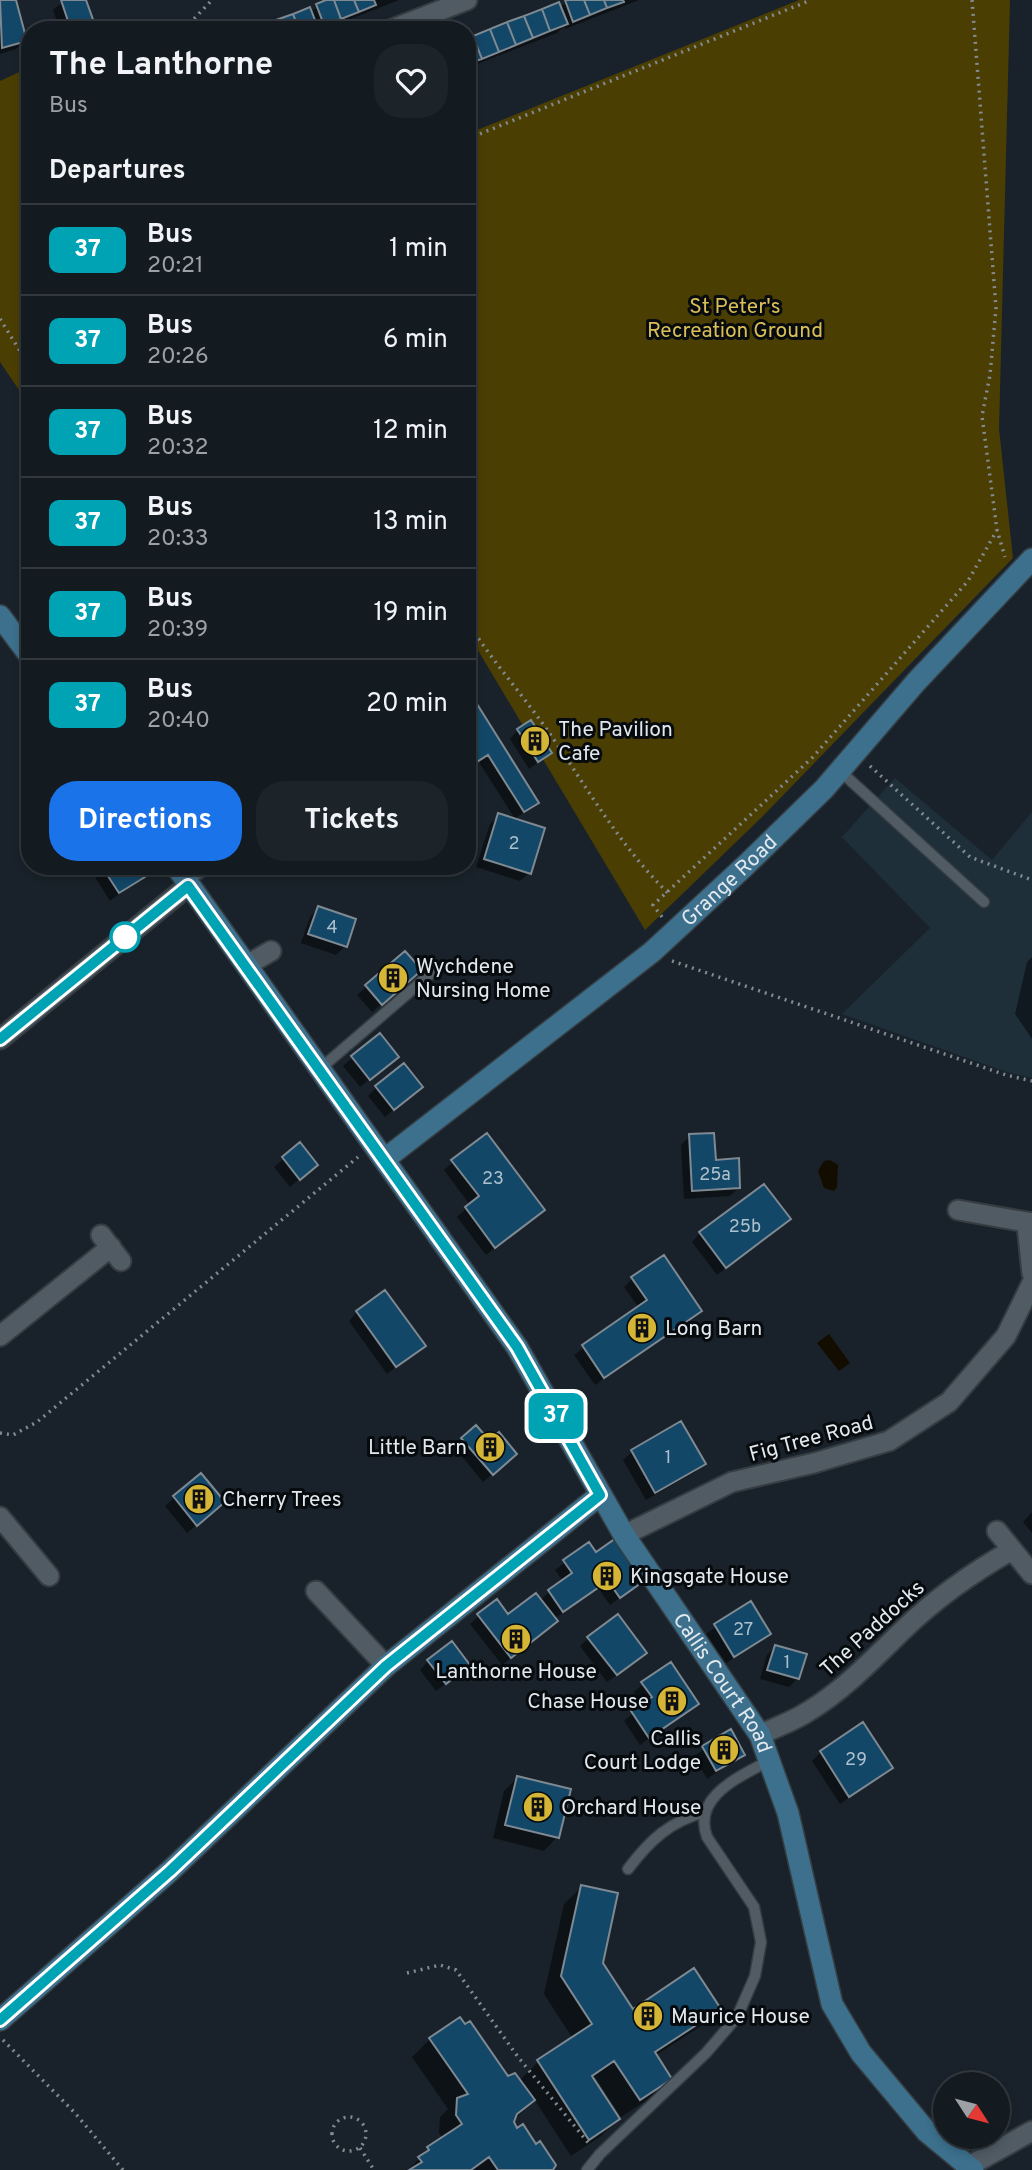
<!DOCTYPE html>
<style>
body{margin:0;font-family:Overpass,sans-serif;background:#1c2329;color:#f1f3f6;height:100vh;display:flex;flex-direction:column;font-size:26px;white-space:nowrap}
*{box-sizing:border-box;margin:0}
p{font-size:23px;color:#9da1a5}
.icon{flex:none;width:38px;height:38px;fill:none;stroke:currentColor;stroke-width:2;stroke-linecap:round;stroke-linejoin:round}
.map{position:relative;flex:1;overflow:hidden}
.panel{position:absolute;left:21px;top:21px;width:455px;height:854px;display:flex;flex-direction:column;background:#131a20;border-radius:28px;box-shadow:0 4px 10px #0003,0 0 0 2px #32383e}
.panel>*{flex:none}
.badge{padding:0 14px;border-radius:10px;font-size:24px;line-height:46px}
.needle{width:46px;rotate:126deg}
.fabs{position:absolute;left:933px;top:2072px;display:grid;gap:14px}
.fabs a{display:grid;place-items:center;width:77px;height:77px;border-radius:50%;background:#131a20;box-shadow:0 4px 10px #0003,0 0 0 2px #32383e;font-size:35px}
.map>.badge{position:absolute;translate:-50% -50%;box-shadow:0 0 0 4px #fff}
h2{padding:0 28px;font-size:26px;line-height:63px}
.round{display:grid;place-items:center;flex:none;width:74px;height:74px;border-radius:28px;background:#1c2329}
.head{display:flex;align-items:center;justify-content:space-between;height:119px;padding:0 28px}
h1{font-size:33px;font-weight:700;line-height:52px}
.primary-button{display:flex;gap:14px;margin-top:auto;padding:14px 28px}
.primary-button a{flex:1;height:80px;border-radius:28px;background:#1a73e8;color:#fff;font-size:28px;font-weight:700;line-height:80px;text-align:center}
.primary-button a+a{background:#1c2329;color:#f1f3f6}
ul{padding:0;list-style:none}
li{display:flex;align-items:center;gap:21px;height:91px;padding:0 28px;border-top:2px solid #32383e}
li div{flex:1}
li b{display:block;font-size:26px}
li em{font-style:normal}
li .badge{min-width:77px;font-weight:700;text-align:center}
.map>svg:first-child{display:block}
.built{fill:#1f2f3a}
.green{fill:#4b3e03}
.water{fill:#130d00}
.shadow{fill:#0007}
.building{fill:#134768;stroke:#7e8992;stroke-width:2}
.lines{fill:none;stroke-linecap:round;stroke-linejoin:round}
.lane-casing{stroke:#353d42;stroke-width:13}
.street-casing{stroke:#353d42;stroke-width:23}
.secondary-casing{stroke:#353d42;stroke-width:24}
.path{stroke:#838b91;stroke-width:3.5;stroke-dasharray:2 5;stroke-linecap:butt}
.lane{stroke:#505b64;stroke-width:10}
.street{stroke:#505b64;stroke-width:19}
.secondary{stroke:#3c708d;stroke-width:21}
.line-casing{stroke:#fff;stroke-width:16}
.line{stroke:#00a3b4;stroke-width:10}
.stop-dot{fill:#fff;stroke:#00a3b4;stroke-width:3.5}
.labels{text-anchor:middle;stroke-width:6;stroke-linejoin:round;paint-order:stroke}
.number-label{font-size:18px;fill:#aec0cc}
.park-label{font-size:21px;fill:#dabf57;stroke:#070b0e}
.poi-label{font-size:21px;fill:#e2e9ee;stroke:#070b0e;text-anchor:start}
.street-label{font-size:21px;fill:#e2e9ee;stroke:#070b0e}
</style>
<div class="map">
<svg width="1032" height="2170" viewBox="0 0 1032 2170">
<rect width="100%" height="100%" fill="#19222a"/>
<path class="built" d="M895,778L992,860L1032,812V1078L1007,1072L842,1014L930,928L842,837Z"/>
<path class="green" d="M799,0H1010L999,429L1013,558L762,817L645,930L476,647L467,652V134Z
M30,67V406L0,362V81Z"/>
<path class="water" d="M830,1160L838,1165L837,1187L834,1191L824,1188L818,1171L824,1161Z
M829,1334L850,1363L839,1371L817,1343Z"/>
<path class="shadow" d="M0,0H14L25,41L16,49L0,54Z
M65,0H84L93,24L87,30H60L53,10Z
M331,0H399L323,30H256L309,9L310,12Z
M570,0H639L565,29L564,26L557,33L467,68V40L559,8Z
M467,701L537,802L515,819L479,762L467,770Z
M518,730L550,753L529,769L510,739Z
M499,815L529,873L520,881L476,867L490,824Z
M107,866H136L143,876L110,901L95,877Z
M318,908L354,920L345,946L336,955L301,943L310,917Z
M405,953L411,979L372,1012L357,995Z
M1032,957V1039L1015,1014L1027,962Z
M379,1035L397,1057L360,1087L343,1066Z
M420,1087L385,1117L368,1096L376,1088Z
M690,1136L739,1188L730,1196L684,1199L681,1145Z
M300,1145L316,1165L290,1187L274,1167Z
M453,1162L542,1210L486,1255L457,1217L470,1205L444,1170Z
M788,1219L717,1275L692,1242L700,1233Z
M633,1278L700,1311L595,1385L574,1355L639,1308L624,1287Z
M357,1312L423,1346L387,1374L349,1321Z
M681,1424L704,1464L695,1472L646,1500L623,1460L632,1452Z
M462,1439L507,1462L483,1482L454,1447Z
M201,1475L214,1510L187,1533L165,1506Z
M1031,1513H1032V1533L1023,1522Z
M589,1544L596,1554L646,1578L610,1605L598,1588L554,1619L556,1621L547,1630L502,1665L470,1624L479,1616L508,1617L540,1600L563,1581L555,1570Z
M750,1603L769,1633L725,1664L706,1634Z
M589,1638L636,1661L607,1682L580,1646Z
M775,1647L798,1678L789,1687L760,1679L767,1655Z
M428,1661L460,1673L436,1691L420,1670Z
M643,1684L697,1703L640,1745L624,1721L643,1705L634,1692Z
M730,1732L743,1754L707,1779L694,1756Z
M821,1752L891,1768L840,1804L812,1761Z
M517,1778L557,1837L544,1851L493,1838L504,1791Z
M582,1887L601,1963L633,2012L719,2008L701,2026L655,2056L670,2079L653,2096L621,2117L595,2077L592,2079L618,2119L601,2136L571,2156L534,2099L512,2123L551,2170H407L443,2138L439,2133L440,2117L448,2109L412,2057L430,2039L519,2081L538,2062L573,2039L544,1994L564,1904Z"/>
<path class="building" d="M0,0H16L27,41L2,48Z
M61,0H86L95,25L71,30Z
M326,0H334L341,19L324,25L316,4Z
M334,0H354L359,12L341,19Z
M354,0H374L376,5L359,12Z
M565,0H584L590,15L573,22Z
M584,0H604L607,8L590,15Z
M604,0H623L624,2L607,8Z
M559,2L568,24L550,31L542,9Z
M310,7L318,28L299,30L293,14Z
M542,9L550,31L533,38L524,16Z
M293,14L299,30H279L276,20Z
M524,16L533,38L516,45L507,22Z
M276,20L279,30H259L258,27Z
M507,22L516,45L499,52L490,29Z
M490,29L499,52L482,59L473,36Z
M473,36L482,59L467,64V38Z
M472,696L539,803L524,812L488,755L469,767L467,764V699Z
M531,720L552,753L538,762L517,729Z
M498,813L545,828L531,874L484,859Z
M138,866L145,877L119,893L102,867Z
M318,906L356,919L347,947L308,934Z
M405,951L422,970L382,1005L365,985Z
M380,1033L399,1057L370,1080L351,1056Z
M404,1063L423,1087L394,1110L375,1086Z
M487,1133L545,1210L495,1248L465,1207L479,1196L451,1160Z
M714,1133L716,1160L739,1158L740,1188L692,1191L689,1134Z
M300,1142L318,1165L300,1180L282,1157Z
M764,1184L791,1219L726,1268L699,1232Z
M664,1255L702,1311L604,1378L582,1345L647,1300L631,1277Z
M385,1290L426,1346L396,1367L356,1311Z
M681,1421L706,1464L655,1493L631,1450Z
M476,1425L489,1440L499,1432L517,1454L493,1475L461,1438Z
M201,1473L225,1502L197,1526L173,1496Z
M619,1536L648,1578L620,1598L608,1581L563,1612L548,1590L572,1573L563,1560L589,1542L596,1552Z
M536,1593L558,1621L511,1658L477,1614L497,1599L508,1614Z
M751,1601L771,1634L734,1657L714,1624Z
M618,1614L647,1653L617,1675L587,1637Z
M452,1641L470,1665L446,1684L427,1660Z
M775,1645L807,1654L799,1679L767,1670Z
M671,1662L699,1704L649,1738L631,1711L652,1697L641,1682Z
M863,1722L893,1768L849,1797L820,1751Z
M731,1729L745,1755L716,1771L702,1746Z
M517,1776L571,1789L559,1838L505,1825Z
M581,1885L618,1893L603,1963L633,2009L694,1968L721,2009L655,2052L672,2079L640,2100L614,2061L592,2076L620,2119L589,2140L537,2060L592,2024L561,1976Z
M460,2017L465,2024L470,2021L508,2076L515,2073L535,2100L517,2114L514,2122L517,2128L523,2124L536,2144L540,2141L556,2165L553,2170H498L489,2157L471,2170H409L422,2162L418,2157L429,2150L427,2147L462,2124L456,2115L457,2098L468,2094L429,2038Z"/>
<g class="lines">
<g class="lane-casing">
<path id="lane" d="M840,771L984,902
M321,1068L435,970
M628,1869C650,1840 670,1821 706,1812
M587,2170L600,2154L706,2053L737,2017L755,1976L761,1942L754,1907L707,1837C692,1796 740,1777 770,1760"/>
</g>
<g class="street-casing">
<path id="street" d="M390,30L467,0
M184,878L201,866
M247,965L271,951
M0,1039L188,886
M958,1210L1032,1223
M1027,1225L1032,1273
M101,1235L121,1261
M0,1336L111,1247
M0,1517L49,1576
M997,1531L1032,1574
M624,1535L732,1482L814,1463L889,1441L949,1402L1006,1336L1032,1283
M316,1591L386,1666
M760,1735C776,1727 794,1721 809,1711C845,1689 873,1659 903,1630C936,1598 973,1572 1012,1550
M969,2166L1032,2131"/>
</g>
<g class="secondary-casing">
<g id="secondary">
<path d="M0,616L30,656"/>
<path id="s1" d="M176,866L517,1347L624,1535L760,1735L788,1813L832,2004L861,2053L927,2132L973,2170"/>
<path id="s2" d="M385,1159L652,952L746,865L824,789L916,682L1032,559"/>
<path d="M0,2020L170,1871L386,1666L600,1495"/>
</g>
</g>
<path class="path" d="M972,0L996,308L990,375L982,416L997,530L1005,557
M194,30L190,23L212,0
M467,139L811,0
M0,319L30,367
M467,621C492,661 523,695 550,734C588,789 620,846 668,893
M870,766L970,857L1032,880
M662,917L653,905L813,757L968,581L997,530
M672,961L1006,1075L1032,1081
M0,1433L13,1435L37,1422L358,1157
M407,1973L440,1965L456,1970L518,2057L590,2145
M3,2040L75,2113L123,2170
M332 2134a17 17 0 1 1 34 0a17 17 0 1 1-34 0Z
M360,2148L374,2170"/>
<use href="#lane" class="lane"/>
<use href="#street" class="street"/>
<use href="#secondary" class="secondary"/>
</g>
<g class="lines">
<g class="line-casing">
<path id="line" d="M0,1039L188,886L517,1347L600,1495L386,1666L170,1871L0,2020"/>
</g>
<use href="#line" class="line"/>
</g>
<defs>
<g id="building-disc" transform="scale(1.575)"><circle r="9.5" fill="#d5b535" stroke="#070b0e"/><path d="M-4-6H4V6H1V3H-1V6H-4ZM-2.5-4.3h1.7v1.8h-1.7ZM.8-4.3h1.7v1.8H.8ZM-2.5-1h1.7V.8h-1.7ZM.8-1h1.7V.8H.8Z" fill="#111"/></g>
</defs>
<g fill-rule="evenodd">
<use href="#building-disc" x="535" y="741"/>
<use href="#building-disc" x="393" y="978"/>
<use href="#building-disc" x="642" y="1328"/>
<use href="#building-disc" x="490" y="1447"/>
<use href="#building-disc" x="199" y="1499"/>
<use href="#building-disc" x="607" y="1576"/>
<use href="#building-disc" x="516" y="1639"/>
<use href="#building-disc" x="672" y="1701"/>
<use href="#building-disc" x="724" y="1750"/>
<use href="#building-disc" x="538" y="1807"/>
<use href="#building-disc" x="648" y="2016"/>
</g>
<circle class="stop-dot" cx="125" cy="937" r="14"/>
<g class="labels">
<g class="number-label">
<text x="514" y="849">2</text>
<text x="332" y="933">4</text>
<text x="715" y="1180">25a</text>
<text x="493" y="1184">23</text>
<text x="745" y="1232">25b</text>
<text x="668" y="1463">1</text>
<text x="743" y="1635">27</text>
<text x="787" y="1668">1</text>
<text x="856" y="1765">29</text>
</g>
<g class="park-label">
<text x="735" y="313">St Peter's<tspan x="735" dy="24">Recreation Ground</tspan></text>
</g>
<g class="poi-label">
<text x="558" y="736">The Pavilion<tspan x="558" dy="24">Cafe</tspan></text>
<text x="416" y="973">Wychdene<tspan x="416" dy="24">Nursing Home</tspan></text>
<text x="665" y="1335">Long Barn</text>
<text x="467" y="1454" text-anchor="end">Little Barn</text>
<text x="222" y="1506">Cherry Trees</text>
<text x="630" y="1583">Kingsgate House</text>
<text x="516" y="1678" text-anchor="middle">Lanthorne House</text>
<text x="649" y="1708" text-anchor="end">Chase House</text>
<text x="701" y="1745" text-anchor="end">Callis<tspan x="701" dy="24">Court Lodge</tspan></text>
<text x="561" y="1814">Orchard House</text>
<text x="671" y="2023">Maurice House</text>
</g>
<g class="street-label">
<text dy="7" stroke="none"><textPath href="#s2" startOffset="443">Grange Road</textPath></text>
<text transform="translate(811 1438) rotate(-15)" y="7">Fig Tree Road</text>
<text transform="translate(872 1628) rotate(-42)" y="7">The Paddocks</text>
<text dy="7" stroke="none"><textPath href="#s1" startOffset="984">Callis Court Road</textPath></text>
</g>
</g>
</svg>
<div class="fabs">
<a><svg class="needle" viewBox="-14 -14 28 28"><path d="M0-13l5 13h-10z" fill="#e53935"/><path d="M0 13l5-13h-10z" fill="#9da1a5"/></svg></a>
</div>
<b class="badge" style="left:556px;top:1416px;background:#00a3b4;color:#fff">37</b>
<section class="panel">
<div class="head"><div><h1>The Lanthorne</h1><p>Bus</p></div><a class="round"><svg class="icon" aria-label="heart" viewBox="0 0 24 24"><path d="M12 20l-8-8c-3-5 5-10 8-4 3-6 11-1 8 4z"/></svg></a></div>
<h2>Departures</h2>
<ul>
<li><span class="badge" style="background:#00a3b4;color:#fff">37</span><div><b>Bus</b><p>20:21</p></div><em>1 min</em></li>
<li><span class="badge" style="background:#00a3b4;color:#fff">37</span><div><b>Bus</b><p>20:26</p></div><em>6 min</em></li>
<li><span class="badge" style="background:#00a3b4;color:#fff">37</span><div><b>Bus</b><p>20:32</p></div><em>12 min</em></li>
<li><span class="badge" style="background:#00a3b4;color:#fff">37</span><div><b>Bus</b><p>20:33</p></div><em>13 min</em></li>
<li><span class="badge" style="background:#00a3b4;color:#fff">37</span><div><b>Bus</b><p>20:39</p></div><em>19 min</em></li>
<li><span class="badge" style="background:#00a3b4;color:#fff">37</span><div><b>Bus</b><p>20:40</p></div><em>20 min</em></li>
</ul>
<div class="primary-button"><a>Directions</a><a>Tickets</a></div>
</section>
</div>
